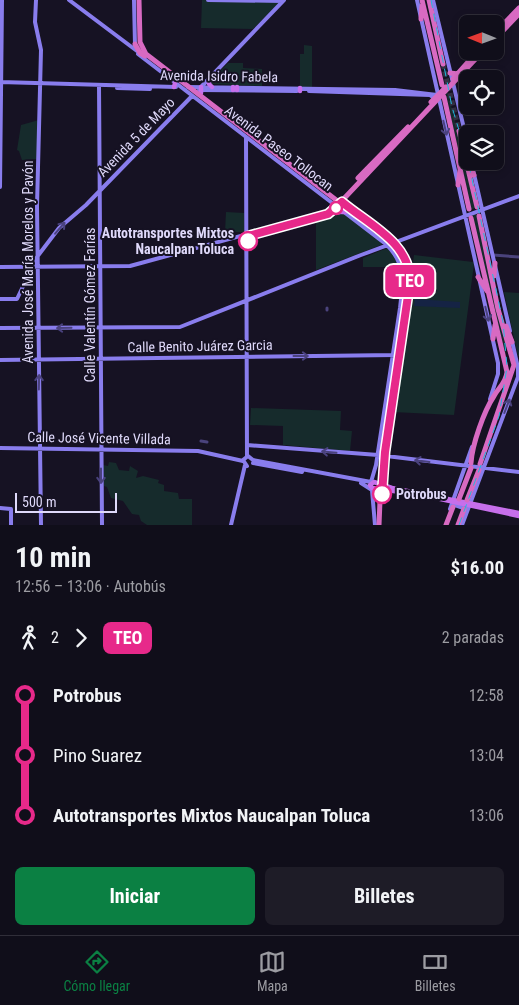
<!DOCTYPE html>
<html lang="es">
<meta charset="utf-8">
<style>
body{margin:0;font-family:"Roboto Condensed",sans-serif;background:#1e1c27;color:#f1f3f6;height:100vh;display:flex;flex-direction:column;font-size:19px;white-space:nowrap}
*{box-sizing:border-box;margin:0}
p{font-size:16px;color:#9c9ca2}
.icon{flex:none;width:28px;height:28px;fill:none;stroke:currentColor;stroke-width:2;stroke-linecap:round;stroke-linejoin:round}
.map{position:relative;height:525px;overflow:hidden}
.drawer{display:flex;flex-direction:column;background:#100e1a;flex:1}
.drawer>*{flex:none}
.badge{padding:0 10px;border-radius:8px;font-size:18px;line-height:32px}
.needle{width:32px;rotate:271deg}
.controls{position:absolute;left:459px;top:15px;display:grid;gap:10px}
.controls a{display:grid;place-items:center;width:45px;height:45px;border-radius:8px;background:#100e1a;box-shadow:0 2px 8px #0003,0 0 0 1px #302e39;font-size:25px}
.scale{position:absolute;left:15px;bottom:12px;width:102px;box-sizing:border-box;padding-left:5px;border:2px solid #dfd9fa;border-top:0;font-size:14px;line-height:18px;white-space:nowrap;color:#dfd9fa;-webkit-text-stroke:4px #161223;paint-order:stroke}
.map>.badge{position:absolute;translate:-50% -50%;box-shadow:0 0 0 2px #fff}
.legs{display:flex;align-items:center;gap:8px;height:55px;padding:0 15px;font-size:16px}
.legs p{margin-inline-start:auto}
.headline{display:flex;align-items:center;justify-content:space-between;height:85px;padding:0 15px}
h1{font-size:28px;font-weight:700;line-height:38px}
.button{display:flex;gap:10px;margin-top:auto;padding:10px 15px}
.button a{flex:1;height:58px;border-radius:8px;background:#0b8043;color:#fff;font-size:20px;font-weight:700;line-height:58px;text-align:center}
.button a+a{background:#1e1c27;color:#f1f3f6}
ul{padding:0 15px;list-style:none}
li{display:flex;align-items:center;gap:18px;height:60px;font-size:19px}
li i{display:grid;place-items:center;width:8px;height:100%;margin:0 6px;background:currentColor}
li i::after{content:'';width:12px;height:12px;margin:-6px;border:4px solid;border-radius:50%;background:#100e1a}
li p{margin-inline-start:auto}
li:first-child i{background:linear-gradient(#0000 50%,currentColor 0)}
li:last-child i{background:linear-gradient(currentColor 50%,#0000 0)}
.dock{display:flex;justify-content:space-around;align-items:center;height:70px;border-top:1px solid #302e39;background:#100e1a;font-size:14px;color:#9c9ca2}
.dock a{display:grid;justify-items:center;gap:2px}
.dock .on{color:#0b8043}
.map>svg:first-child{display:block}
.green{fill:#162b2c}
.water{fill:#152344}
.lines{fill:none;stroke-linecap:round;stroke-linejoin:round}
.trunk-tunnel{stroke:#343043;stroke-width:5;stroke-dasharray:5 2.5;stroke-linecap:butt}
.tertiary{stroke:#4a437c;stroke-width:3}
.secondary{stroke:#897ded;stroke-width:4}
.primary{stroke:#c76feb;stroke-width:4.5}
.trunk{stroke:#d86ac2;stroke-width:5}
.rail{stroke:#1fbce0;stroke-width:1;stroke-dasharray:8 6;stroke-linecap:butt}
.oneway{stroke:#4a427e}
.line-1-casing{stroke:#fff;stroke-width:11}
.line-1{stroke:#e7298a;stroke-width:8}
.stop-1-dot{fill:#fff;stroke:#e7298a;stroke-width:2.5}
.labels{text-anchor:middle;stroke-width:4;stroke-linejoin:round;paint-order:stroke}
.street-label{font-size:14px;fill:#dfd9fa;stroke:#161223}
.stop-label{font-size:14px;font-weight:bold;fill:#dfd9fa;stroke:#161223;text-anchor:end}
</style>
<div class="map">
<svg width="519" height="525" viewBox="0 0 519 525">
<rect width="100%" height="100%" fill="#161223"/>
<path class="green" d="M202,0L278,2V4L253,29L201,28Z
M304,45L312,46V87H300V54H304Z
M228,63H243V68L262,69V86L210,84L211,80Z
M448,92L475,208L471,210L446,94Z
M39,120L37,159L22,160L19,151L17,150L21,125Z
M226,212L244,213V232H225Z
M343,213L382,242L381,245L316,270V219Z
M476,213L506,343V357L472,215Z
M387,248L392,252L399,267H363V258Z
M414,255L473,262L474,264L454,415L393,412Z
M504,292L519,293V356H518Z
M251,408L341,411L340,430L352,431L350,451L283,445V426L250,425Z
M109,462L116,463L119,470L129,471L130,466L138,471L136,478L143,476L159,480L158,483L164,485V491L178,493L179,499H192V525H147L141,521L139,515L132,514L123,501L111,498L107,487L104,486L103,465L108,466Z"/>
<path class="water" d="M415,299L460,302V308L414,306Z"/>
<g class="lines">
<path class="trunk-tunnel" d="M443,64L459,131"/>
<path class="tertiary" d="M493,255L519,257
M327,308V310
M201,441L207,442"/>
<path class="secondary" d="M36,0L35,22L41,50L37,206L41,525
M69,0L137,51
M134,0L135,45
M208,0L283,1
M417,0L498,363V374L490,399
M433,0L468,145
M138,54L387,245C406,264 403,283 400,308L376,465L371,482L253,460L248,456L243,460L247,466
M0,82L176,87
M99,85L102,525
M188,87L395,90L437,95
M201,87L284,0
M117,88L150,89
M199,90L297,91
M309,91L430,95L433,97V101
M246,137L247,456
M471,161L510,331
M0,187L2,0
M329,214L342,212
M390,239L405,259L410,283
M0,267L130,266L325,213L335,204
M0,299H17L37,257L59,228L86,205L192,96
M0,328L180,327L361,255L519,196
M0,360L395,355
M247,445L378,455L519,472
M0,448L198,451L243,461
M253,463L302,472
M384,469L403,332
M361,483L372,490L375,525
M452,504L466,509
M0,508L11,509V525
M450,509L472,447
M231,525L245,465
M462,525L518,377V368L512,341"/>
<path class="primary" d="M209,78V84L212,87
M174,87L175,83
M201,87V93
M233,90V87
M237,90V87
M300,91V88
M342,212H345
M519,513L392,488L374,482L370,485L372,488L422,495L519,516"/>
<path class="trunk" d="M139,0L140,42L146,54L387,239C401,253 408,267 408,287L382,452L379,525
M422,0L442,85
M429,0L443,64
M421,19L422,6
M495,33L519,8
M495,39L519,14
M135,44L140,53L145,56
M450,73L458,74
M453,79L478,51
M444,97L469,209
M431,102L446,87
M459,131L477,207
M469,164L474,175
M358,178L408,127
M458,185L460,170
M337,206L483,51
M479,216L498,309L514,365L480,464
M471,218L507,372C506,383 499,387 494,396C484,411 472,445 471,463
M494,276L495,263
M478,277L487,291
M403,289L404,294
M506,326L512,342
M493,339L495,325
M459,499L471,468
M467,500L479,470
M446,525L453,507
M458,525L464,509"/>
<path class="rail" d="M431,0L452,107L468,160
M459,525L499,416L507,367L503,322L468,161"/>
</g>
<defs><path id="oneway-shaft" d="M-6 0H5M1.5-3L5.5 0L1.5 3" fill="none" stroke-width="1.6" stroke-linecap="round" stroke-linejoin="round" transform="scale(1.25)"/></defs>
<g class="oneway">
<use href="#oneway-shaft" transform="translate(445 128) rotate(77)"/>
<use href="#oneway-shaft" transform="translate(60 228) rotate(-49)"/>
<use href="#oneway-shaft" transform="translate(487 314) rotate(77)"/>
<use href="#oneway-shaft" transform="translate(64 328) rotate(179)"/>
<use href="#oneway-shaft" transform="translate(301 356)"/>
<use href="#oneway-shaft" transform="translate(39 382) rotate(-89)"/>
<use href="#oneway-shaft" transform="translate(507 406) rotate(-69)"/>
<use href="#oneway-shaft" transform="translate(329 452) rotate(-175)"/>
<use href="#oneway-shaft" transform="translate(422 461) rotate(-173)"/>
<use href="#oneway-shaft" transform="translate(101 476) rotate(90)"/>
</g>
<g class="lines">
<g class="line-1-casing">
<path id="line-1" d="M248,241V236L328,214L342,202C368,224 411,243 410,282L385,452L382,494"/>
</g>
<use href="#line-1" class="line-1"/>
</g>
<g class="stop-1-dot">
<circle cx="336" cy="208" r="6"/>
<circle cx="248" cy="241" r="9"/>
<circle cx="382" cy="494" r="9"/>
</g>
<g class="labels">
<g class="street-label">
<text transform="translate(219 76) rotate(1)" y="5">Avenida Isidro Fabela</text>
<text transform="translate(136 137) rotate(-46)" y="5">Avenida 5 de Mayo</text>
<text transform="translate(279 148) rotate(37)" y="5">Avenida Paseo Tollocan</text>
<text transform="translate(28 262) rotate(-90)" y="5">Avenida José María Morelos y Pavón</text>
<text transform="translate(90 305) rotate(-90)" y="5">Calle Valentín Gómez Farías</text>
<text transform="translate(200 346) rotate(-1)" y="5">Calle Benito Juárez Garcia</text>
<text transform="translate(99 438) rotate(1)" y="5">Calle José Vicente Villada</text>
</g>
<g class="stop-label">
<text x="234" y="238">Autotransportes Mixtos<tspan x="234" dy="16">Naucalpan Toluca</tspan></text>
<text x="396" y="499" text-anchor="start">Potrobus</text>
</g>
</g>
</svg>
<div class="controls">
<a><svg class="needle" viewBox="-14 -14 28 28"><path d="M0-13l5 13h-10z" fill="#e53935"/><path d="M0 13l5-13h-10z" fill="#9c9ca2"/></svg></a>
<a><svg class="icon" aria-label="locate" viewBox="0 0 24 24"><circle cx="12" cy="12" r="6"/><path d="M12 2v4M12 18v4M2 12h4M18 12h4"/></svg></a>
<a><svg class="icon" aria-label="layers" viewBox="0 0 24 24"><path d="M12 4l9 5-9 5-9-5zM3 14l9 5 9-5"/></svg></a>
</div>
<div class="scale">500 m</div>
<b class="badge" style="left:410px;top:281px;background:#e7298a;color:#fff">TEO</b>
</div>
<section class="drawer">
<div class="headline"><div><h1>10 min</h1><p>12:56 – 13:06 · Autobús</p></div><b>$16.00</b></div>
<div class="legs"><svg class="icon" aria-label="walk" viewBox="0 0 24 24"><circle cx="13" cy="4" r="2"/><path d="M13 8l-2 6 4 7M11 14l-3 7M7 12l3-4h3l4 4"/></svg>2<svg class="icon" aria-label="forward" viewBox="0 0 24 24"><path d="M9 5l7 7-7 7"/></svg><b class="badge" style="background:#e7298a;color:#fff">TEO</b><p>2 paradas</p></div>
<ul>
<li><i style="color:#e7298a"></i><b>Potrobus</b><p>12:58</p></li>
<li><i style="color:#e7298a"></i><span>Pino Suarez</span><p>13:04</p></li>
<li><i style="color:#e7298a"></i><b>Autotransportes Mixtos Naucalpan Toluca</b><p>13:06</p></li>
</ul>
<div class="button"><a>Iniciar</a><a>Billetes</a></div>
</section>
<nav class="dock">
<a class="on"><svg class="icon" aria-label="directions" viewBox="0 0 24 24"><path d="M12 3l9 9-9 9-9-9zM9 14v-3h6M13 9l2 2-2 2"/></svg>Cómo llegar</a>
<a><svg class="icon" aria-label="map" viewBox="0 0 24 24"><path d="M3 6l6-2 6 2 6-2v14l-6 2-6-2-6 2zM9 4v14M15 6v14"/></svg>Mapa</a>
<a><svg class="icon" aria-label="tickets" viewBox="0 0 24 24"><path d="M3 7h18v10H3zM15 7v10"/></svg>Billetes</a>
</nav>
